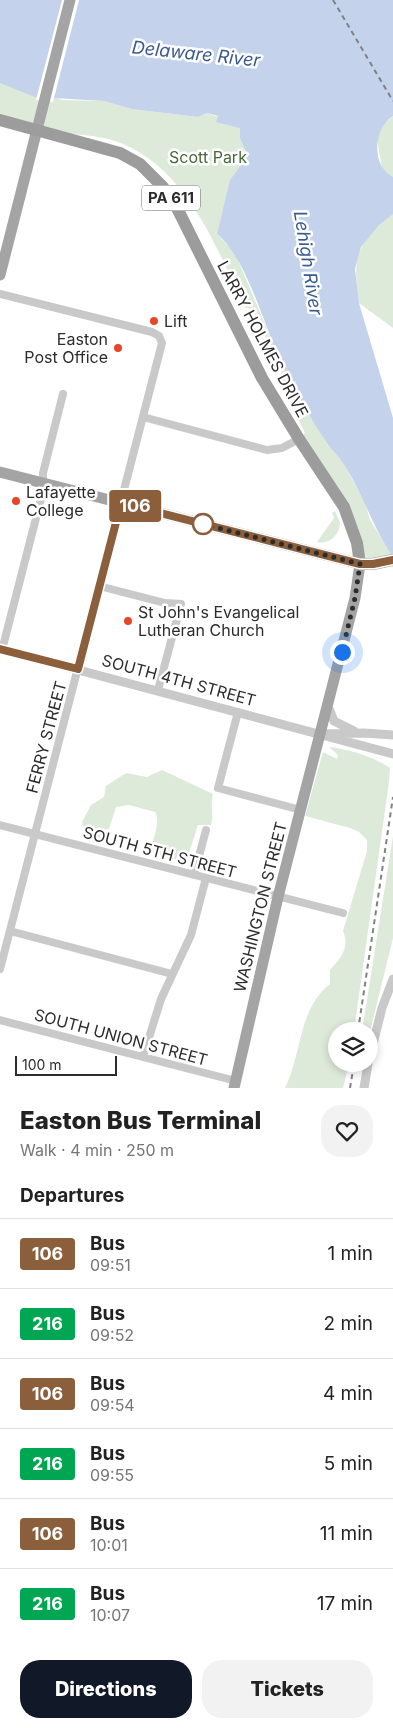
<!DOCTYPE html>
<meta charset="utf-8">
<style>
body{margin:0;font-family:Inter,sans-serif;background:#f2f2f2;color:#222;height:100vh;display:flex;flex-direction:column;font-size:19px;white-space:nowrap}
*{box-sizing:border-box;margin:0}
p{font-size:16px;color:#767676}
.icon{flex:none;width:28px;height:28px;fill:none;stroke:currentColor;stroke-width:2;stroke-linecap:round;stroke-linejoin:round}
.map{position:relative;height:1088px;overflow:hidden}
.panel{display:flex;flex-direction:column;background:#fff;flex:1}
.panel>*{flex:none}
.badge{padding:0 10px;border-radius:4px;font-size:18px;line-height:32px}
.buttons{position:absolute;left:328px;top:1022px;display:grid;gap:10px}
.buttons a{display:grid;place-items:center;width:50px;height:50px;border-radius:50%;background:#fff;box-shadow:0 2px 8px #0003;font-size:25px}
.scale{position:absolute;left:15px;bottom:12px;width:102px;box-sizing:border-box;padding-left:5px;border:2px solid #2c2c2c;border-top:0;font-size:14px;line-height:18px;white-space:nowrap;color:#2c2c2c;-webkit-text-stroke:4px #fff;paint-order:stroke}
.you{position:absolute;width:25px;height:25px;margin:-12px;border:4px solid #fff;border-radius:50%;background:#1a73e8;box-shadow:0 0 0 8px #1a73e833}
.map>.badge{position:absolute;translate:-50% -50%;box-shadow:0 0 0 2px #fff}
h2{padding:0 20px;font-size:19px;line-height:45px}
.round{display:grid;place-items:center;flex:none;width:52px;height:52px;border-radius:20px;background:#f2f2f2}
.overview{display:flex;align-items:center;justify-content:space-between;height:85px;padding:0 20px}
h1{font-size:24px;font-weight:800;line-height:38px}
.action{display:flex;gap:10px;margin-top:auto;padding:10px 20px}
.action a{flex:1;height:58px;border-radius:20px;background:#111827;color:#fff;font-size:20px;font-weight:800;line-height:58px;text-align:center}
.action a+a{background:#f2f2f2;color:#222}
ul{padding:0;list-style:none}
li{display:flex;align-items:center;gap:15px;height:70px;padding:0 20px;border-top:1px solid #e0e0e0}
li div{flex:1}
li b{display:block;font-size:19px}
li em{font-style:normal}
li .badge{min-width:55px;font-weight:700;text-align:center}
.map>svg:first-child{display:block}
.green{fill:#deead9}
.water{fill:#c4d3eb}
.pier{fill:#fff}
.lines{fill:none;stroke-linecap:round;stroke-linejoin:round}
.minor{stroke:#c9c9c9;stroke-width:8}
.tertiary{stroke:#c9c9c9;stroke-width:9}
.primary{stroke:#a4a4a4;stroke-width:11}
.trunk{stroke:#9c9c9c;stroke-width:12}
.rail{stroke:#818181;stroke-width:2;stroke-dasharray:5 4;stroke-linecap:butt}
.line-casing{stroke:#fff;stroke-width:11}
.line{stroke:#8b5e3c;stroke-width:8}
.walk{stroke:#2c2c2c;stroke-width:5;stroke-dasharray:0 9}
.poi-dot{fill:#e84629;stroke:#fff;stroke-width:2}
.stop-dot{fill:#fff;stroke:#8b5e3c;stroke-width:2.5}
.labels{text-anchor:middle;stroke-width:5;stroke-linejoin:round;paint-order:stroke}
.shield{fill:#fff;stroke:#6b6b6b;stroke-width:1}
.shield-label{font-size:15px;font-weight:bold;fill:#2c2c2c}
.park-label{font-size:16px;fill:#456839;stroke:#fff}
.poi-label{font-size:16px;fill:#2c2c2c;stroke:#fff;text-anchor:start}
.street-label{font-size:16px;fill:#2c2c2c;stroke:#fff}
.water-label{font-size:18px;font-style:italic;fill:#395a8f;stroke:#fff}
</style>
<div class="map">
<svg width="393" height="1088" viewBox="0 0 393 1088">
<rect width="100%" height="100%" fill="#fff"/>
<path class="green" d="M0,77L62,100L104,101L131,109L198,117L207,113L215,116L244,118L255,132L222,214L217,234L235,253L284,369L327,444L343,462L365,503L370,520L393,557V568L387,558L367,564L350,520L299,439L305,433L286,395L282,385L281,370L253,310L245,307C215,245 185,163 112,140C88,133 61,135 37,130C24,127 12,123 0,120Z
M393,116V328L359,303C352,258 356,245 390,215L377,139L383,124Z
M335,511L340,522C340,535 329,545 317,542L334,518L332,513Z
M329,747C349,749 374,757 390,768L389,782L354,1031H336V1064H349L343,1088H285C302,1054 298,1009 330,984V970C341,958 350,948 343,931L367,851V840L359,832L350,828L305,816L323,752L337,759L338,755Z
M162,770L213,794C210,806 214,814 211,825H198L186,862L152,853L150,850C153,839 161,822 155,812L129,805L116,807L109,829L103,830L99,840L86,836L82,822L91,805L104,797L106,786L126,773L147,777Z
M393,836V938L369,1036V1031H362Z"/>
<path class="water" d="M0,0H393V116C373,128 371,166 393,177V214L379,225L361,247L355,269L359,303L393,418V557C372,527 363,493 343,463C338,455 331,450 326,442C311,419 297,394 284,369C266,333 248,259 217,234L230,180L244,161L246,151L240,138V128L216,122L218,116L207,113L198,117L131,109L104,101L35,97L0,83Z"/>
<path class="pier" d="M62,0H79L53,102L36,100Z"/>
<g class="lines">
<path class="minor" d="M0,294L152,332L159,336L162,343L0,969
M143,417L267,450L282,448L299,439
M99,586L165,603L181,604L158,690
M2,650L43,491V473L63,394
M238,712L218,788L301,810
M0,825L343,913
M194,875L206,830
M10,931L172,974
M0,1020L236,1081
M143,1057L161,999L191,935L206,878"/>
<path class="tertiary" d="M0,649L393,754
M328,706L334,721L354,731
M321,734L364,733L393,735
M369,1060L382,1008L393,979
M364,1088L368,1064"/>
<path class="primary" d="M0,275L70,0
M0,472L360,564L355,598L278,897L234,1088"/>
<path class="trunk" d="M0,120L120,153L140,164L163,187L178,210L262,378L299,439L344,507L357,543L360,564H373L393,560"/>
<path class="rail" d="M333,0L393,101
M358,1031L393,797
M350,1088L354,1064"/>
</g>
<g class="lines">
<g class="line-casing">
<path id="line" d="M0,649L78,669L121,503L360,564H373L393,560"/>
</g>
<use href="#line" class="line"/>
<path class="walk" d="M203,524L360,564L355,598L342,652"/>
</g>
<g class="poi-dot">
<circle cx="154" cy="321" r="5"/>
<circle cx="118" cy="348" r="5"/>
<circle cx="16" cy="501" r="5"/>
<circle cx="128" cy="621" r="5"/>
</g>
<circle class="stop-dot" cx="203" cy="524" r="10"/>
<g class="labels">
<rect class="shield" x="142" y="185.5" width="58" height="25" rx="4"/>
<g class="shield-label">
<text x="171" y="203">PA 611</text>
</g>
<g class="park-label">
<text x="208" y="163">Scott Park</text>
</g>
<g class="poi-label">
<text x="164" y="327">Lift</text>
<text x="108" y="345" text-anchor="end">Easton<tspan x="108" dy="18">Post Office</tspan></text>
<text x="26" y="498">Lafayette<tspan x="26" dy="18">College</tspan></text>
<text x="138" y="618">St John's Evangelical<tspan x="138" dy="18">Lutheran Church</tspan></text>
</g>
<g class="street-label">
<text transform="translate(263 339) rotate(62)" y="6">LARRY HOLMES DRIVE</text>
<text transform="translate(179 680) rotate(15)" y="6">SOUTH 4TH STREET</text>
<text transform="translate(46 737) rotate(-75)" y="6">FERRY STREET</text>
<text transform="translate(160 852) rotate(15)" y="6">SOUTH 5TH STREET</text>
<text transform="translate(260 907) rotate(-76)" y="6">WASHINGTON STREET</text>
<text transform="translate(121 1037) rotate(15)" y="6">SOUTH UNION STREET</text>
</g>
<g class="water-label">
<text transform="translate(196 54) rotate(6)" y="6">Delaware River</text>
<text transform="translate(308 263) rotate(81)" y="6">Lehigh River</text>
</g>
</g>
</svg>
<div class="buttons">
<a><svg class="icon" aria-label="layers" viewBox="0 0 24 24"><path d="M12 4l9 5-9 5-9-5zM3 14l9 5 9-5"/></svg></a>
</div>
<div class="scale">100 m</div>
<div class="you" style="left:342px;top:652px"></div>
<b class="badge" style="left:135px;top:506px;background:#8b5e3c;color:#fff">106</b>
</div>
<section class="panel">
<div class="overview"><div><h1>Easton Bus Terminal</h1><p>Walk · 4 min · 250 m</p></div><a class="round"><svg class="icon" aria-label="heart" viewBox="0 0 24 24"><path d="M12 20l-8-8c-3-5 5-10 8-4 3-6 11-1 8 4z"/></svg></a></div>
<h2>Departures</h2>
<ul>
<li><span class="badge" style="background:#8b5e3c;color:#fff">106</span><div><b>Bus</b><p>09:51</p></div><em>1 min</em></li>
<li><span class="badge" style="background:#00a651;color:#fff">216</span><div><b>Bus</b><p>09:52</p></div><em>2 min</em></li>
<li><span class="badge" style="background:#8b5e3c;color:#fff">106</span><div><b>Bus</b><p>09:54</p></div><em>4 min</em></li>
<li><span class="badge" style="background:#00a651;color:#fff">216</span><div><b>Bus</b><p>09:55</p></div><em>5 min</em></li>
<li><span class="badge" style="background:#8b5e3c;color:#fff">106</span><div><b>Bus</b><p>10:01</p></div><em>11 min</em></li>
<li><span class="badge" style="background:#00a651;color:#fff">216</span><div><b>Bus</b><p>10:07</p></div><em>17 min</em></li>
</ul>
<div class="action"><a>Directions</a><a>Tickets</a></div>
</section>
